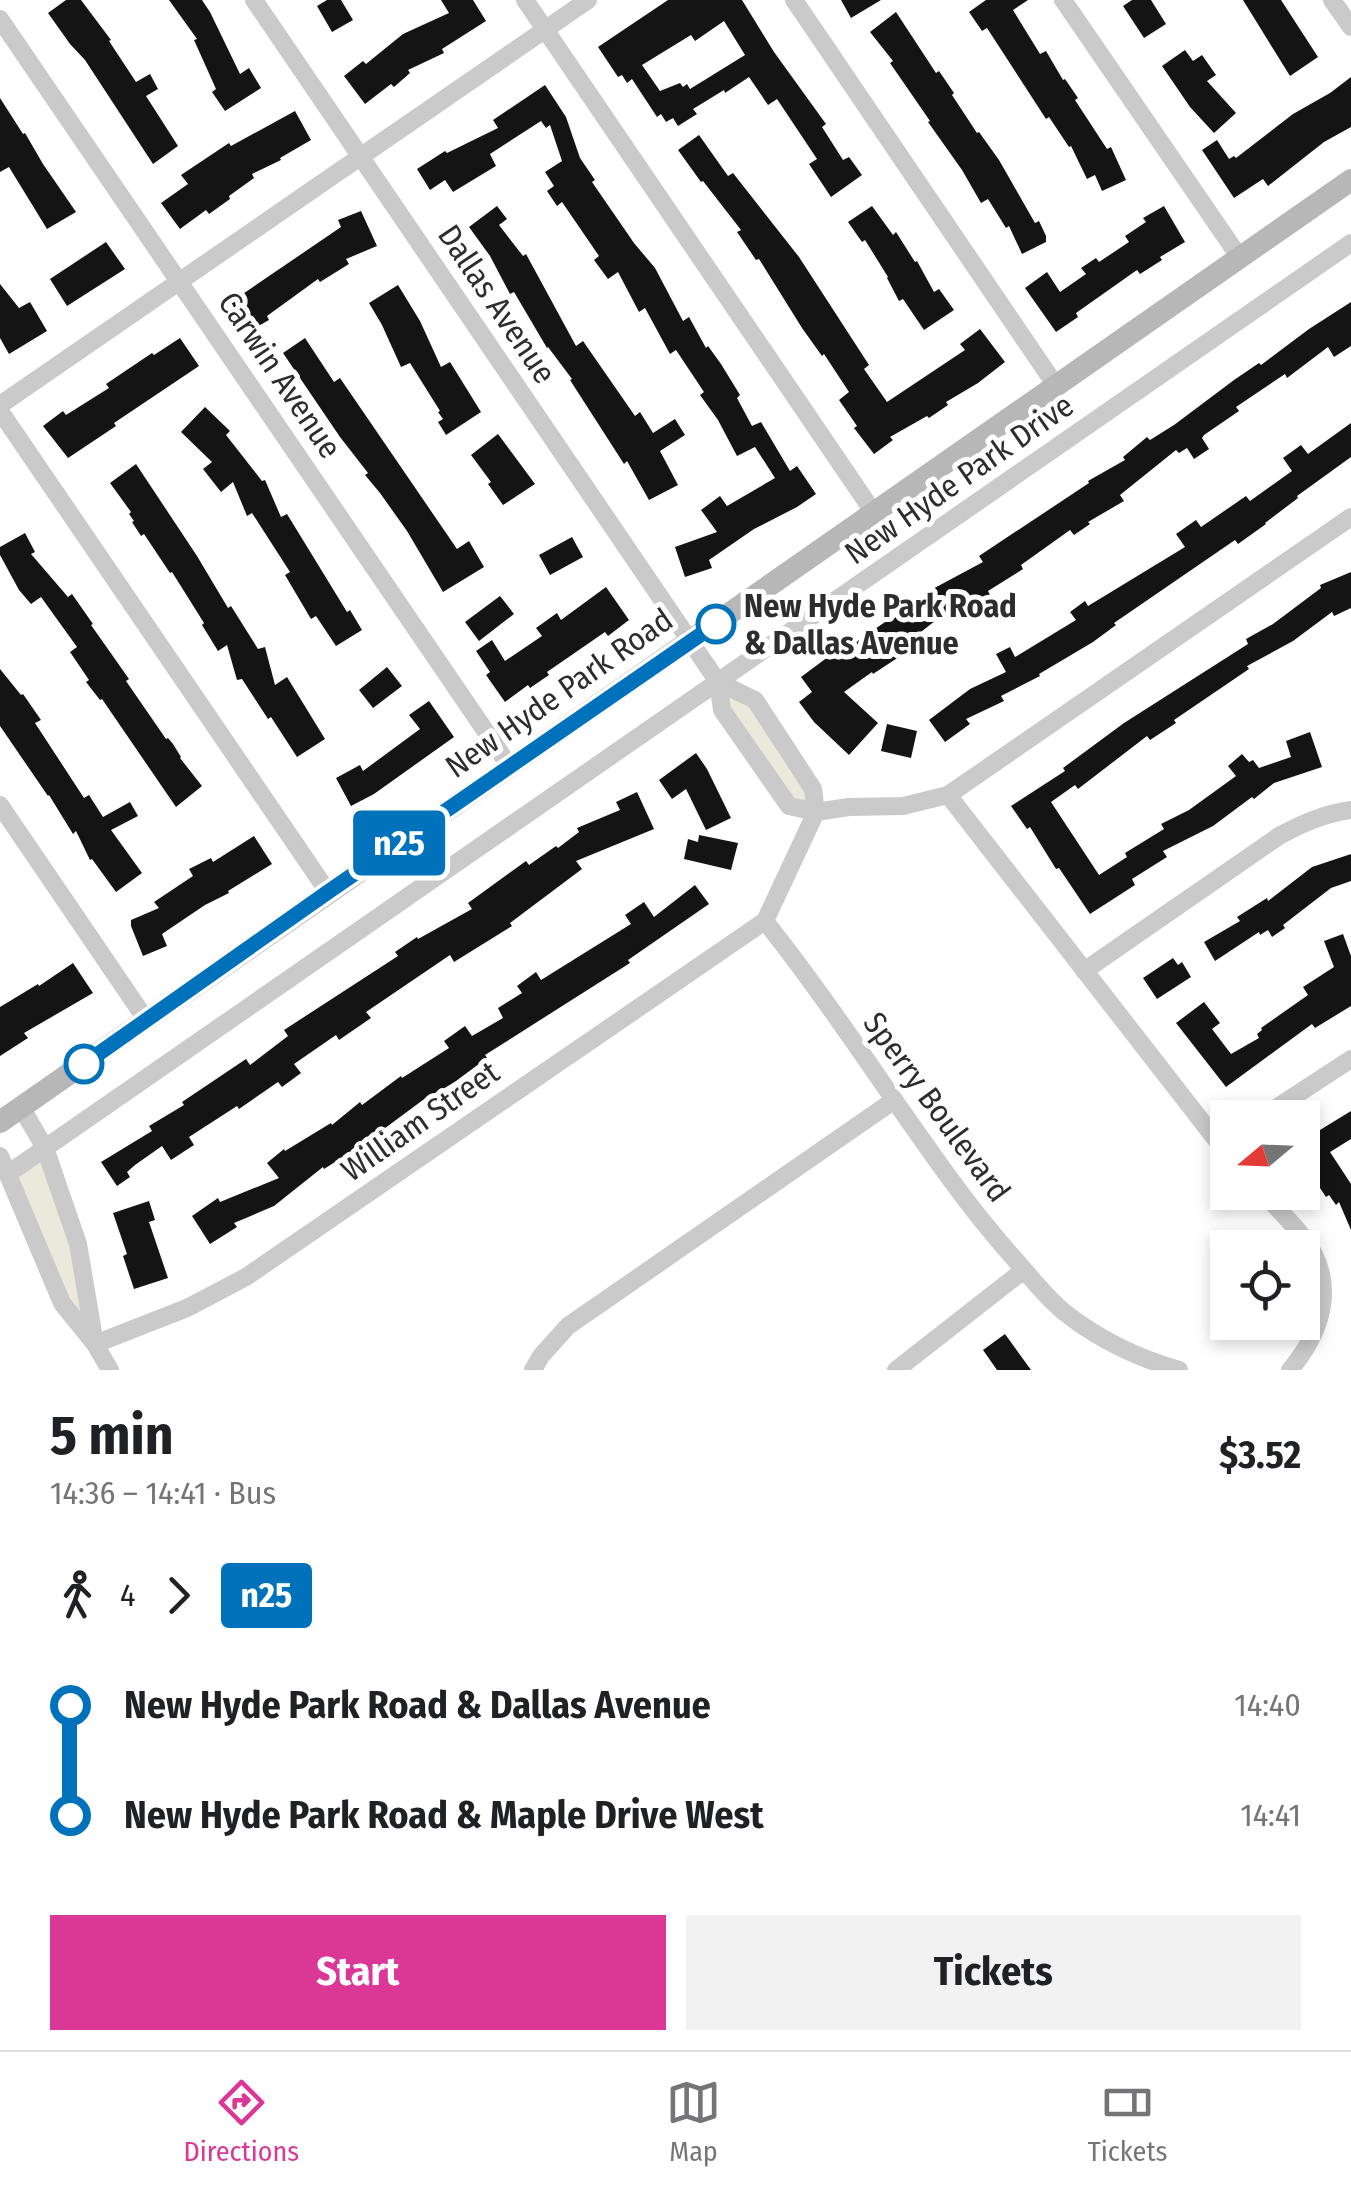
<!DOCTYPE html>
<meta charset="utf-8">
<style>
body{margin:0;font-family:"Fira Sans Condensed",sans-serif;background:#f2f2f2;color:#202124;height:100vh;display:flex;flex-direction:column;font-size:38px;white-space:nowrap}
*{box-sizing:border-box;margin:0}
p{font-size:32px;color:#757577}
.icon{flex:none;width:55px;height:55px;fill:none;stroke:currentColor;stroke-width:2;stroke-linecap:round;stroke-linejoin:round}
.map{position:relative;height:1370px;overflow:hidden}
.side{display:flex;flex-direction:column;background:#fff;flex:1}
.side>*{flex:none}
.badge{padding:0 20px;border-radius:8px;font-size:35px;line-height:65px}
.needle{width:65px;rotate:251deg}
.fabs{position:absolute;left:1210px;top:1100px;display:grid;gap:20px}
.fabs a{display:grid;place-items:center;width:110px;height:110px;border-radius:0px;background:#fff;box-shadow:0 5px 15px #0003;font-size:50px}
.map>.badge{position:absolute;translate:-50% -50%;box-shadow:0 0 0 5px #fff}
.legs{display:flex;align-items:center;gap:15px;height:110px;padding:0 50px;font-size:32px}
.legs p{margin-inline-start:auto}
.overview{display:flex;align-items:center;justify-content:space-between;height:170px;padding:0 50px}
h1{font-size:55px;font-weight:700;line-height:75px}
.button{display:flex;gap:20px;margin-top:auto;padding:20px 50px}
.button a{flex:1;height:115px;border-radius:0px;background:#db3797;color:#fff;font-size:40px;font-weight:700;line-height:115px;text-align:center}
.button a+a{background:#f2f2f2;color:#202124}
ul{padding:0 50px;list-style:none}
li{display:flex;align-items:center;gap:35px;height:110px;font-size:38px}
li i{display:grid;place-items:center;width:15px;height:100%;margin:0 12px;background:currentColor}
li i::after{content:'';width:25px;height:25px;margin:-12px;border:8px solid;border-radius:50%;background:#fff}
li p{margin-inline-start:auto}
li:first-child i{background:linear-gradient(#0000 50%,currentColor 0)}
li:last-child i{background:linear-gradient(currentColor 50%,#0000 0)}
.menu{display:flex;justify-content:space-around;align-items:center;height:140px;border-top:2px solid #e0e0e0;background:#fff;font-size:28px;color:#757577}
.menu a{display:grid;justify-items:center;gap:5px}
.menu .selected{color:#db3797}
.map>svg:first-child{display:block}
.green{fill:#eae9db}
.building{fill:#141414;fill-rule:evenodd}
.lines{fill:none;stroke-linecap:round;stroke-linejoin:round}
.street{stroke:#cacaca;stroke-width:18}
.secondary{stroke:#b7b7b7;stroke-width:22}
.line-1-casing{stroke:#fff;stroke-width:22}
.line-1{stroke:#0072bc;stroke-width:15}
.stop-1-dot{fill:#fff;stroke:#0072bc;stroke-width:5}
.labels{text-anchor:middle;stroke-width:10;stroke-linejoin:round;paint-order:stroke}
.street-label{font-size:32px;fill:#2d2d2d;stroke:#fff}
.stop-label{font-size:32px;font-weight:bold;fill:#2d2d2d;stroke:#fff;text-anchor:start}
</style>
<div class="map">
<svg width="1351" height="1370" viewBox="0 0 1351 1370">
<rect width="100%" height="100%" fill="#fff"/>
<path class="green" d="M722,687L752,701L810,788L813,809L791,804L725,709Z
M45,1153L73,1242L88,1330L65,1299L14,1175Z"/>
<path class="building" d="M66,0H81L111,40L109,41L136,82L150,74L158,89L146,96L178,146L153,164L85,60L70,44L48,13Z
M169,0H202L210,12L240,74L249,68L261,88L225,111L212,92L216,89L194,40L197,39Z
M327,0H341L353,20L332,32L317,6Z
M441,0H473L486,21L442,49L444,53L408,70L410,73L394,87L391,84L365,104L344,76L363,61L366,64L403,34L449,13Z
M668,0H742L774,52L826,124L822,127L843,160L849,157L862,175L831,197L809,164L817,159L777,99L768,105L749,77L725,93L724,90L693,109L697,114L678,126L673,118L666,122L661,114L657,117L632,79L627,83L622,75L618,77L598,47ZM724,21L745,55L690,89L687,84L683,87L680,83L660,91L642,65L691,35L695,41Z
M841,0H881L851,18Z
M986,0H1028L1013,10L1040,54L1046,51L1063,80L1065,79L1078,98L1075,100L1107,149L1111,147L1126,180L1102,191L1095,175L1087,179L1071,146L1069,147L1049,117L1046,119L987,28L982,31L969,12Z
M1132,0H1151L1166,24L1144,38L1123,6Z
M1243,0H1281L1318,57L1290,76Z
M896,12L936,73L939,71L954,93L952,95L977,133L979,132L999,160L1035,223L1039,221L1046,236V242L1022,254L1009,226L1006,228L988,199L981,203L962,170L928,122L930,121L890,63L893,61L870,32Z
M1185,50L1193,61L1202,55L1216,75L1207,81L1236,113L1214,133L1190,107L1162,66Z
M1351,77V127L1324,142L1268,186L1263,179L1234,198L1202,150L1217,140L1229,159L1234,156L1236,158L1293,114L1330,93Z
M545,85L566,117L580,158L595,180L592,182L634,243L655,268L683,321L689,317L706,348L708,346L721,364L740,395L737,398L752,426L761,422L790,471L797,466L816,494L797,507L754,529L709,560L712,568L685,577L675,547L717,532L701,510L720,496L727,506L775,478L755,447L737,456L718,420L700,395L704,392L676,350L670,354L645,308L639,312L618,272L608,279L594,260L599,256L562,202L557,206L547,191L554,186L545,172L562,161L550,125L546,128L541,121L490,154L496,166L453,192L445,180L430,190L417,169L445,151L447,153L498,128L493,120Z
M0,98L23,134L25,133L43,164L76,212L47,229L9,167L0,172Z
M295,111L311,140L280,158L281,160L252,174L254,178L229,196L230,199L209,214L206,210L180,229L161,203L188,184L181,175L229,143L231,146Z
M699,135L728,176L733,173L799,257L869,365L864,369L887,402L965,350L960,344L980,329L1005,362L978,383L946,402L948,405L929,418L927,416L890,437L893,440L874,454L854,428L857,426L839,400L849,392L824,354L822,356L802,328L759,259L756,260L737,232L741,230L703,181L701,182L678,150Z
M497,206L507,219L499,225L523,256L526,254L576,346L583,341L635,416L640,412L653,433L675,419L685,435L660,451L678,485L649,500L627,461L624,464L570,380L572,379L548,347L547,348L514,292L510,294L490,256L469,227Z
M872,206L893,235L896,232L915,262L917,261L934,292L939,289L954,310L924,330L903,299L899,301L887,278L888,277L865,240L862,242L848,222Z
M1164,206L1185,242L1160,257L1162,260L1140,274L1137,270L1076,313L1078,317L1056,332L1025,288L1047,272L1060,292L1086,274L1081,268L1096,258L1099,262L1129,242L1125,236L1146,222L1143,218Z
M361,211L377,246L346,259L349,264L320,282L318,279L267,316L269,320L248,332L231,302L341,227L338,220Z
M106,242L125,269L67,306L50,279Z
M0,284L19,308L30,302L47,331L9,354L0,338Z
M398,285L420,321L441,367L450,362L481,412L446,435L438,422L443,419L438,412L440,411L410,363L401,367L382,325L369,303Z
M1351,302V346L1334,357L1328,347L1287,378L1285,374L1236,407L1239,411L1204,435L1202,438L1209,449L1194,459L1187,448L1179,453L1176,450L1120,495L1124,501L1088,522L1090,524L1074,535L1070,530L1021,565L1023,569L988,591L993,601L966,615L959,602L907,643L911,649L873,674L872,672L844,692L878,723L849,755L814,722L799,702L812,692L801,677L836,651L838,654L891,618L892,620L927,592L983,562L979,556L1089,483L1088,481L1125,460L1123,457L1147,437L1150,440L1174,425L1234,380L1259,363L1261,365L1309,329Z
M180,338L199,366L114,423L116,426L68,458L43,426L63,411L66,415L109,388L106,384L152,353L154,355Z
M305,338L334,382L340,378L457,549L469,541L484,567L443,592L407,531L380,493L365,475L368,473L340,437L283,353Z
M205,407L230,431L226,435L262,481L265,480L281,517L287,514L347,612L350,610L362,630L336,646L316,616L311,619L285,575L290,572L252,513L247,516L233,482L221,492L203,469L212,462L181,432Z
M1351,423V457L1297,496L1298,498L1265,523L1266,524L1238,544L1235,540L1114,623L1116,625L1093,642L1039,674L1040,676L1001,696L1004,701L966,719L970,724L945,742L929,720L970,689L1006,672L996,654L1010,647L1015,657L1076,620L1070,612L1085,601L1088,606L1185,547L1176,534L1196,520L1201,527L1246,496L1250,501L1292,471L1283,458L1301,445L1308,454Z
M498,434L535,484L503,505L488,484L491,482L471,455Z
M136,464L197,556L228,608L231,606L258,649L265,647L275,685L287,677L325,739L297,757L271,717L268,719L242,679L237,680L227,645L218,651L202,625L204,623L172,572L170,573L144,534L141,536L132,522L134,521L129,514L131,512L110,483Z
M25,533L35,552L31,554L68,597L72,594L93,624L91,625L129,679L126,681L166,739L168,738L173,744L181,757L180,758L202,786L176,807L102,699L100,700L86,682L89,680L70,652L77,647L41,597L31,604L19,590L0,555V547Z
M572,537L583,557L550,575L539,555Z
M1351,572V608L1334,616L1332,612L1293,641L1247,666L1249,669L1174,720L1176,723L1150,740L1147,736L1078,789L1075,785L1051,802L1099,875L1127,857L1125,853L1164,829L1161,824L1189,810L1236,776L1228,766L1242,754L1249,762L1253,760L1259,768L1291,757L1286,741L1310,732L1322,767L1274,783L1254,799L1252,797L1213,826L1163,851L1167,857L1132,879L1135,885L1090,914L1059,868L1056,869L1030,827L1027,829L1011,806L1065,771L1063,768L1124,723L1248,644L1246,639L1273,624L1321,588L1320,585Z
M606,587L629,620L608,636L605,632L547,672L549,675L530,688L528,685L505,702L486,675L490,672L476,651L492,640L505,661L542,636L536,628L557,613L561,620Z
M500,596L514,614L479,641L465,622Z
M387,667L402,686L373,708L359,690Z
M0,669L21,695L23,694L41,720L35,723L84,798L89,795L103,817L130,802L138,816L111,830L142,873L116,892L92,859L90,860L76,831L73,834L49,795L48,796L0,726Z
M429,701L454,737L374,794L351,806L336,778L360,765L363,771L420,729L409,715Z
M887,724L917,731L911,758L881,751Z
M696,753L707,769L731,818L706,830L686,789L672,799L659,780Z
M637,792L654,829L576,861L582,869L510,923L512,926L454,962L450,955L366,1012L371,1018L339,1040L336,1035L294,1064L301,1073L282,1087L278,1082L239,1109L237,1106L189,1137L194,1145L171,1160L162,1146L135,1165L127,1172L130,1177L117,1186L101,1162L152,1131L149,1126L184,1105L182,1102L246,1059L250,1065L288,1036L284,1030L398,956L395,952L417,937L418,939L472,909L468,903L526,861L529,865L556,846L558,848L579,832L577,828L620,810L616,802Z
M699,835L738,843L731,870L684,859L688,839L698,842Z
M254,836L272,864L228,891L229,893L205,905L162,934L167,946L143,956L131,926V920L159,908L154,902L193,876L189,869L211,858L213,862Z
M1351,854V881L1331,888L1283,925L1285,928L1272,937L1268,930L1260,935L1259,932L1215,961L1204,942L1240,921L1237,917L1267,898L1268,901L1312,867Z
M695,885L709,904L628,960L630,963L485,1055L487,1058L456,1081L432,1096L431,1094L365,1143L324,1169L323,1167L274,1206L234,1223L237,1227L210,1244L192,1216L218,1198L220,1202L279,1178L267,1163L284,1149L285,1151L331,1123L332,1125L360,1102L362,1105L401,1076L402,1078L449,1048L444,1041L465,1026L472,1036L503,1018L498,1008L522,993L517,986L536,972L541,980L631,924L625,915L644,902L654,917Z
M1343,934L1351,956V1006L1315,1028L1312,1024L1226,1087L1176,1023L1204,1002L1220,1023L1212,1029L1231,1054L1259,1038L1257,1034L1262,1030L1261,1028L1308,995L1303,987L1334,967L1324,941Z
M1173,958L1178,965L1182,962L1191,977L1157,999L1143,978Z
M73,963L93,993L24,1033L28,1038L0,1056V1007L38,984L39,986Z
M1351,1111V1139L1330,1152L1351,1184V1230L1339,1202L1336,1205L1329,1195L1326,1197L1302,1161V1141Z
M149,1201L155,1220L149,1222L168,1278L134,1289L123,1256L127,1254L113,1213Z
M1005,1334L1031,1370H997L983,1350Z"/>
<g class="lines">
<path class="street" d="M254,0L718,682
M525,0L874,513
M794,0L1056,386
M1063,0L1240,258
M1332,0L1351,27
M0,19L510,767
M0,405L588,0
M0,411L328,892
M948,795L1228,1155
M0,805L147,1021
M1084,971L1279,836C1303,823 1324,814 1351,810
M21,1107L45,1148L78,1244L95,1344
M1261,1118L1351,1059
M0,1156L62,1303L95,1344L110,1370
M9,1173L1351,243
M1262,1192C1275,1206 1288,1219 1300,1233C1338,1279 1325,1328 1290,1370
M95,1344L187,1308L246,1277L765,921
M533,1370L541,1356L568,1326L893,1101
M896,1370L1024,1270
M1179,1370C1138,1358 1098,1339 1064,1312C1046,1297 1033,1280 1018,1263C994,1236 972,1209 951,1180C888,1094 831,1004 765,921L816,812L813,789L755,700L718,682L722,710L789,806L816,812L849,807L903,806L948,795L1351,517"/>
<path class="secondary" d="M0,1122L1351,180"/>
</g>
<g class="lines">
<g class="line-1-casing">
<path id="line-1" d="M84,1064L328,892L716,624"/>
</g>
<use href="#line-1" class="line-1"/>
</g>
<g class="stop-1-dot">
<circle cx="716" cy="624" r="18"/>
<circle cx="84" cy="1064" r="18"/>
</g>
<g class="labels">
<g class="street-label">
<text transform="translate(497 304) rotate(56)" y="11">Dallas Avenue</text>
<text transform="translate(280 375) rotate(56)" y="11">Carwin Avenue</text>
<text transform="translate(959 479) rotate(-35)" y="11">New Hyde Park Drive</text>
<text transform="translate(559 693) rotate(-35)" y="11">New Hyde Park Road</text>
<text transform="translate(937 1107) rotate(54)" y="11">Sperry Boulevard</text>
<text transform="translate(420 1121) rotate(-35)" y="11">William Street</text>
</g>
<g class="stop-label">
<text x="744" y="617">New Hyde Park Road<tspan x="744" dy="37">&amp; Dallas Avenue</tspan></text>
</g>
</g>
</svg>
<div class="fabs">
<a><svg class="needle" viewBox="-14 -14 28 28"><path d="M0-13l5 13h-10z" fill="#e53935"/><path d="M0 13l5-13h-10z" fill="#757577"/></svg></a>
<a><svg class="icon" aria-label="locate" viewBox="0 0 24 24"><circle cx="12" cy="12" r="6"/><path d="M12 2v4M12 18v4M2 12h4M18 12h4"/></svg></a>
</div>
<b class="badge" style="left:399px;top:843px;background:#0072bc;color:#fff">n25</b>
</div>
<section class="side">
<div class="overview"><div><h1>5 min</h1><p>14:36 – 14:41 · Bus</p></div><b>$3.52</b></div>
<div class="legs"><svg class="icon" aria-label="walk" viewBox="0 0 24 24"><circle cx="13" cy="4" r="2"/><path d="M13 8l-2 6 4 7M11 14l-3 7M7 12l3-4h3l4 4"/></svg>4<svg class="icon" aria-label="forward" viewBox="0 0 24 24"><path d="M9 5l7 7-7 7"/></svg><b class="badge" style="background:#0072bc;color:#fff">n25</b></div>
<ul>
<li><i style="color:#0072bc"></i><b>New Hyde Park Road &amp; Dallas Avenue</b><p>14:40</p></li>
<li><i style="color:#0072bc"></i><b>New Hyde Park Road &amp; Maple Drive West</b><p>14:41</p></li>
</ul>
<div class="button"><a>Start</a><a>Tickets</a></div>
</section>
<nav class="menu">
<a class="selected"><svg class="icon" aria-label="directions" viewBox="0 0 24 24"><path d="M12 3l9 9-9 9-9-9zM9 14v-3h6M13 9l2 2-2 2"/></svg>Directions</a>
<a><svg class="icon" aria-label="map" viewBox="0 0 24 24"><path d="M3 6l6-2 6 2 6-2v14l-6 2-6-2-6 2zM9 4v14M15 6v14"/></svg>Map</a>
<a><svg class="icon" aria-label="tickets" viewBox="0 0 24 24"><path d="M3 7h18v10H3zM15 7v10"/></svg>Tickets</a>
</nav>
